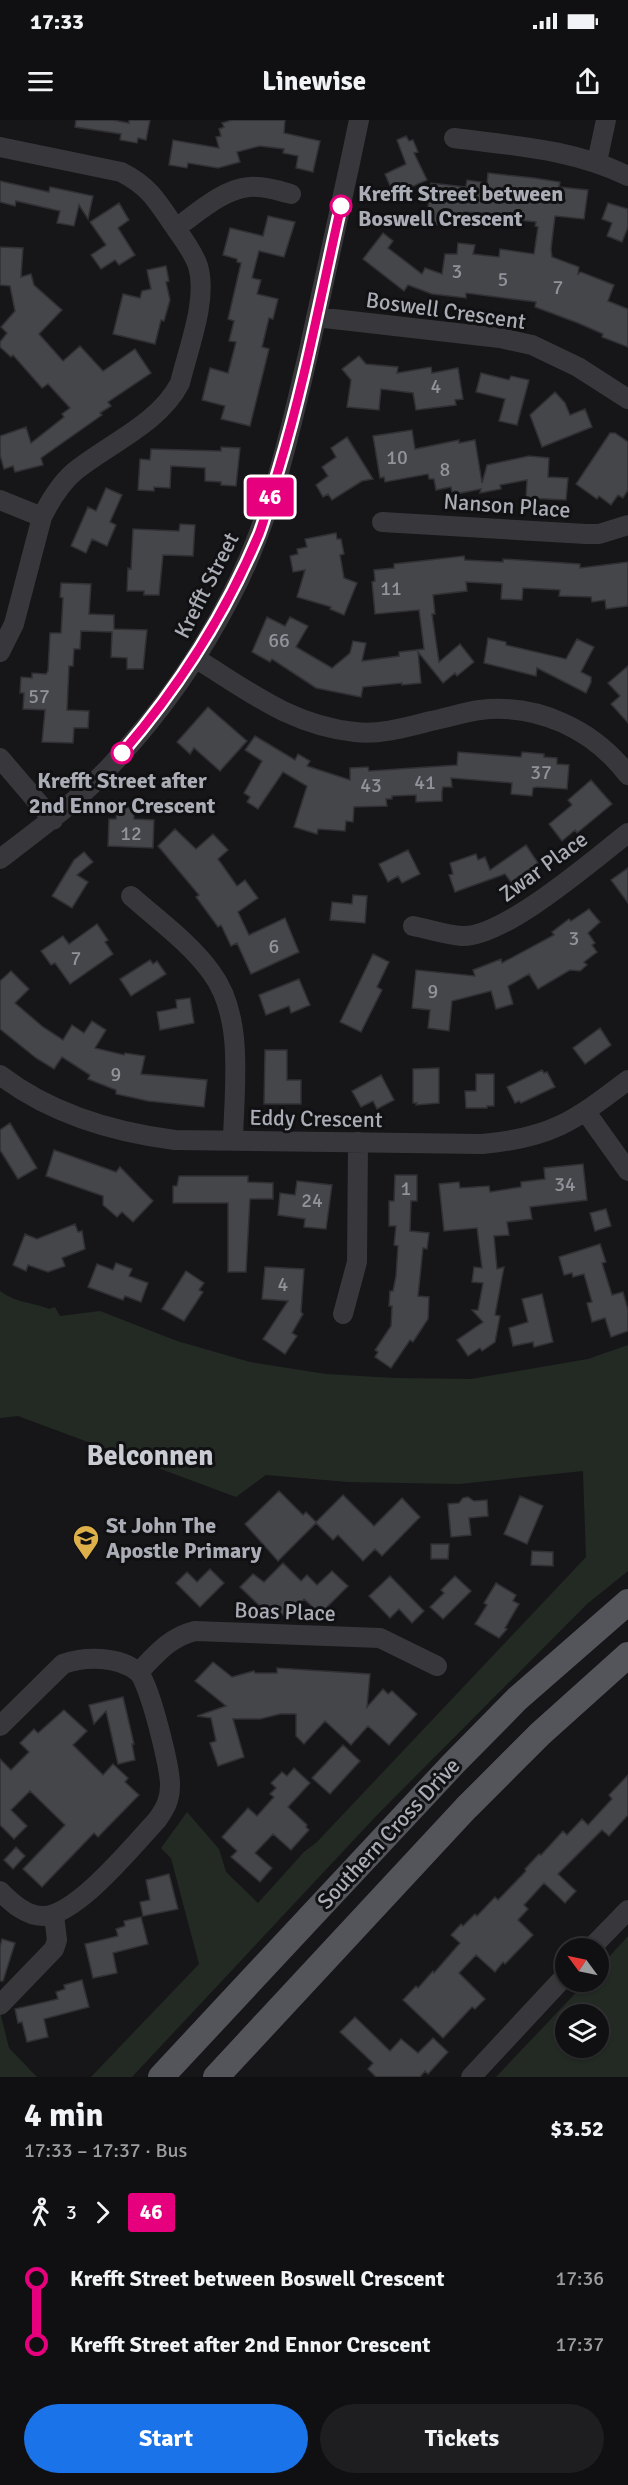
<!DOCTYPE html>
<meta charset="utf-8">
<style>
body{margin:0;font-family:Signika,sans-serif;background:#1e1e20;color:#f1f3f6;height:100vh;display:flex;flex-direction:column;font-size:22px;white-space:nowrap}
*{box-sizing:border-box;margin:0}
p{font-size:20px;color:#9c9d9f}
.icon{flex:none;width:33px;height:33px;fill:none;stroke:currentColor;stroke-width:2;stroke-linecap:round;stroke-linejoin:round}
.map{position:relative;height:1957px;overflow:hidden}
.details{display:flex;flex-direction:column;background:#101012;flex:1}
.details>*{flex:none}
.badge{padding:0 12px;border-radius:4px;font-size:21px;line-height:39px}
.needle{width:39px;rotate:303deg}
.controls{position:absolute;left:555px;top:1818px;display:grid;gap:12px}
.controls a{display:grid;place-items:center;width:54px;height:54px;border-radius:50%;background:#101012;box-shadow:0 2px 4px #0004,0 0 0 2px #303032;font-size:30px}
.map>.badge{position:absolute;translate:-50% -50%;box-shadow:0 0 0 3px #fff}
.legs{display:flex;align-items:center;gap:9px;height:66px;padding:0 24px;font-size:20px}
.legs p{margin-inline-start:auto}
.head{display:flex;align-items:center;justify-content:space-between;height:102px;padding:0 24px}
h1{font-size:33px;font-weight:700;line-height:45px}
.action{display:flex;gap:12px;margin-top:auto;padding:12px 24px}
.action a{flex:1;height:69px;border-radius:36px;background:#1a73e8;color:#fff;font-size:24px;font-weight:700;line-height:69px;text-align:center}
.action a+a{background:#1e1e20;color:#f1f3f6}
ul{padding:0 24px;list-style:none}
li{display:flex;align-items:center;gap:21px;height:66px;font-size:22px}
li i{display:grid;place-items:center;width:9px;height:100%;margin:0 8px;background:currentColor}
li i::after{content:'';width:15px;height:15px;margin:-8px;border:4px solid;border-radius:50%;background:#101012}
li p{margin-inline-start:auto}
li:first-child i{background:linear-gradient(#0000 50%,currentColor 0)}
li:last-child i{background:linear-gradient(currentColor 50%,#0000 0)}
.status{display:flex;justify-content:space-between;align-items:center;height:42px;padding:0 30px;background:#101012;direction:ltr}
.status svg{height:16px;fill:currentColor}
header{display:flex;justify-content:space-between;align-items:center;height:78px;padding:0 24px;background:#101012;font-size:27px;font-weight:700}
.map>svg:first-child{display:block}
.green{fill:#232a24;fill-rule:evenodd}
.building{fill:#45464a;stroke:#313034;stroke-width:1.5}
.lines{fill:none;stroke-linecap:round;stroke-linejoin:round}
.minor{stroke:#38383c;stroke-width:20}
.major{stroke:#54555b;stroke-width:26}
.line-1-casing{stroke:#fff;stroke-width:14}
.line-1{stroke:#e6007e;stroke-width:9}
.stop-1-dot{fill:#fff;stroke:#e6007e;stroke-width:3}
.labels{text-anchor:middle;stroke-width:6;stroke-linejoin:round;paint-order:stroke}
.number-label{font-size:20px;fill:#91939b}
.stop-label{font-size:22px;font-weight:bold;fill:#aaadb6;stroke:#111113;text-anchor:start}
.street-label{font-size:22px;fill:#aaadb6;stroke:#111113}
.poi-label{font-size:22px;font-weight:bold;fill:#aaadb6;stroke:#111113;text-anchor:start}
.district-label{font-size:28px;font-weight:bold;fill:#caccd3;stroke:#111113}
</style>
<div class="status"><b>17:33</b><svg viewBox="0 0 49 12"><path d="M0 12V9h3v3zM5 12V6h3v6zM10 12V3h3v9zM15 12V0h3v12zM26 1h20v11H26zM47 4h2v5h-2z"/></svg></div>
<header><svg class="icon" aria-label="menu" viewBox="0 0 24 24"><path d="M4 6h16M4 12h16M4 18h16"/></svg>Linewise<svg class="icon" aria-label="share" viewBox="0 0 24 24"><path d="M12 15V3M7 8l5-5 5 5M5 13v7h14v-7"/></svg></header>
<div class="map">
<svg width="628" height="1957" viewBox="0 0 628 1957">
<rect width="100%" height="100%" fill="#161618"/>
<path class="green" d="M0,1171C18,1184 30,1181 49,1189L55,1187L60,1196L100,1191L177,1221L250,1242L326,1254L394,1258L471,1259L588,1239L628,1225V1451L587,1484L378,1694L132,1957H91L199,1844L171,1738L161,1728L187,1692L219,1729L226,1752L258,1783L304,1732L317,1722L586,1437L583,1351L459,1364L348,1362L266,1355L236,1377L18,1296L0,1298Z
M628,1816V1957H496L586,1862H598L599,1848ZM566,1894H598V1928H566Z
M0,1892L9,1928L37,1957H0Z"/>
<path class="building" d="M76,0H113L129,3V0H150L146,20L138,18L137,23L120,20L121,14L75,7Z
M232,0H285L284,13L320,21L313,52L296,48L298,36L283,33L284,29L260,26L237,32L240,42L218,48L188,43L187,48L169,45L173,20L219,28L216,17L221,16L219,9L224,7L222,3Z
M406,16L409,21L413,20L418,32L414,33L427,60L394,75L385,54L406,44L397,20Z
M488,53L534,58L560,62L559,67L588,70L584,99L555,96L551,129L552,137L579,147L578,154L581,152L614,165L608,181L628,189V227L602,217L603,214L578,203L535,187L536,182L466,173V178L432,174L408,165L404,171L363,139L383,113L393,121L388,128L422,154L425,148L442,154L445,134H457L458,123L475,125L473,134L499,137L500,129L534,134L538,107L535,106L536,102L509,99L510,95L464,92V96L449,94L447,106L426,103L431,63L466,67L467,60L487,63Z
M0,61L49,72L50,67L93,76L88,99L79,85L74,106L57,103L60,91L16,81L15,86L0,82Z
M119,83L129,100L118,108L135,135L119,145L115,140L101,149L91,135L106,125L90,102Z
M608,83L628,89V107L622,122L607,116L612,103L602,99Z
M268,96L295,102L284,137L259,131L252,158L261,160L257,174L278,179L273,199L269,198L262,227L269,229L250,306L221,299L225,286L202,280L210,248L228,253L236,222L229,221L234,201L228,199L241,143L237,142V139L223,135L230,108L263,116Z
M0,127L23,128L21,157L31,154L34,165L62,190L39,214L63,241L80,226L103,251L135,229L151,253L108,282L111,286L100,293L102,295L41,338L43,345L15,352L13,346L4,349L0,335V316L26,307L31,323L64,297L62,294L70,288L48,264L42,268L13,235L11,237L0,227V222L7,213L1,207L15,191L10,166L0,165Z
M166,146L169,161L166,162L170,180L164,201L161,200L155,224L113,214L123,174L140,178L142,171L151,169L147,150Z
M359,236L366,244L398,247L397,253L431,247L432,253L458,248L463,279L455,280L456,285L416,290L413,273L381,269L379,290L347,287L351,260L342,249Z
M481,253L509,260L511,256L529,260L517,305L499,301L505,279L476,272Z
M555,272L565,283L570,295L585,289L592,307L542,327L530,295Z
M412,310L415,329L459,320V323L475,320L482,363L487,345L529,336L549,338L548,357L568,358L566,380L526,378L527,360L500,365L501,369L480,373L481,369L456,374V371L452,372L451,367L436,370L434,359H429L428,354L385,362L384,357L380,358L373,316Z
M610,313H615L628,322V370L623,378L618,375L611,385L599,376L597,379L576,364Z
M347,317L373,359L362,361L332,380L328,374L323,377L316,365L328,356L322,347L336,337L331,328Z
M221,327L240,328L236,366L221,365V362L205,361V348L171,346L170,368L154,367V371L138,370L140,339L150,340L151,329L221,331Z
M106,368L122,375L110,402L116,405L107,426L92,419L86,433L71,426L88,387L96,391Z
M180,404L195,405L193,436L163,435L159,475H144V471H127L128,448L131,449L133,409L179,411Z
M336,413L337,419H341L344,434L340,435L344,458L357,463L344,495L330,489L331,487L297,477L305,450L293,452L290,436L298,434L297,429L307,427L305,419Z
M464,436L465,440L503,442V439L580,444V448L628,442V486L606,489L605,480L592,482L591,477L559,476L560,470L523,468L522,480L501,479L502,464L466,462L467,471L433,475L435,494H432L439,542L460,524L474,542L457,556L455,553L443,563L418,532L421,563L402,565V563L363,567L361,577L316,568L272,539L270,542L252,532L267,497L285,506L290,497L308,506L296,527L332,548L350,533L353,521L366,523L362,541L399,536V532L424,529L419,490L375,494L372,462L375,461L374,450L394,448V444Z
M61,463L91,464L89,494L114,495V509L147,510L143,549H127V538L111,537L112,512L81,511L80,529H74L73,546H69L67,590L89,591L88,608H74L73,623L42,622L45,590L23,589L24,573H20L21,557L32,558V553L46,554L48,551L50,513H61L63,478L60,477Z
M488,518L506,522V525L566,539L577,519L594,527L581,552L591,557V562L586,573L537,548L536,556L484,543Z
M628,546V603L611,584L620,576L608,563Z
M208,587L247,621L220,651L194,628L190,634L177,622Z
M255,616L295,640L298,634L310,641L307,646L350,660V648L368,647L369,651L457,645L458,632L521,637L522,632L544,634V637L557,638V644L569,645L567,669L537,667L533,668L532,676L511,674L512,663L451,658L452,667H443L442,671V681L416,682V675L392,676V679H386L387,686L354,687L353,702L346,701L345,711L318,709L317,714L294,707L307,666L283,652L258,689L247,682L250,677L244,673L262,641L245,630Z
M591,660L612,684L577,713L575,710L562,721L549,704L572,685L568,680Z
M117,687L134,688V699L154,700L153,728L108,726L109,699H116Z
M175,709L196,729L213,714L228,730L218,739L237,766L245,760L258,778L238,792L249,815L285,798L299,832L251,854L237,823L231,826L221,805L218,807L196,777L199,775L158,726Z
M526,725L538,743L511,762L505,754L455,772L449,755L453,754L450,743L476,734L478,740L485,737L490,750Z
M408,730L420,754L402,763L398,756L388,762L379,744Z
M84,732L93,742L77,755L88,762L72,788L52,776L74,740Z
M628,748V783L611,760Z
M353,775L367,776L365,803L330,800L332,782L352,784Z
M589,789L600,802L588,813L595,823L592,825L597,832L584,842L587,845L580,851L570,850L538,869L529,854L508,866L513,884L496,889L491,871L452,881L449,911L428,908L430,890L412,888L416,850L475,856L473,850L501,839L502,843L554,815L552,812L569,799L571,801Z
M97,804L108,820L105,822L113,834L70,864L55,843L51,845L41,831L63,816L69,824Z
M373,834L389,842L377,867L382,870L361,912L340,902Z
M150,840L153,844L157,841L166,854L131,876L120,859Z
M11,851L29,869L15,883L43,907L63,920L72,905L84,913L92,901L106,910L95,928L124,935L125,933L145,936L141,954L207,960L204,987L148,981L116,974V970L88,959L90,955L62,937L54,949L36,938L0,909V861Z
M299,859L310,885L291,893L289,886L266,895L259,875Z
M190,878L194,903L160,910L157,892L177,888L176,880Z
M600,908L611,925L585,944L573,928Z
M265,930H287V960H301V984H264Z
M439,948V983L416,985L417,983H413V949Z
M542,950L544,953L547,952L555,967L521,983L519,981L515,983L507,967Z
M476,954H494V986H487V988H466L465,971H476Z
M381,955L394,980L377,989L373,981L361,987L352,971Z
M10,1003L37,1048L18,1059L0,1030V1010Z
M54,1030L116,1052L120,1047L153,1081L133,1102L122,1092L117,1097L103,1085V1076L46,1056Z
M583,1044L587,1080L530,1087L532,1099L507,1102L509,1115L494,1116L497,1149L504,1147L495,1195L500,1196L495,1222L482,1231L480,1228L468,1236L457,1220L483,1202L472,1190H478L483,1163L472,1162L474,1147L482,1148L477,1108L444,1111L439,1064L459,1062L460,1068L489,1066L490,1072L521,1067V1062L545,1059L544,1048Z
M395,1055H417V1081H411L410,1111L429,1113L427,1129L423,1128L418,1176L429,1177L428,1199L413,1222L410,1220L391,1248L375,1237L378,1232L375,1230L391,1206L392,1186H389L390,1171H393L396,1156L398,1126L394,1125L396,1106H389V1081H394Z
M179,1056H248V1062L273,1063V1079H250L246,1152H228V1083H173V1066H177Z
M297,1061L332,1065L326,1109L304,1107L305,1099L278,1095L280,1073L295,1075Z
M606,1089L611,1106L595,1111L590,1093Z
M75,1104L78,1112L82,1111L85,1129L62,1138L65,1146L48,1152L28,1145L26,1151L13,1145L25,1114L37,1119Z
M600,1124L606,1142L602,1143L612,1175L623,1172L628,1190V1211L611,1217L605,1198L592,1202L587,1183L592,1182L584,1154L573,1157L572,1153L564,1155L559,1137Z
M116,1143L132,1149L129,1156L148,1163L141,1182L125,1176L123,1180L88,1167L97,1144L113,1150Z
M265,1147L304,1149L301,1192L303,1194L292,1213L297,1216L285,1234L263,1219L288,1181L262,1179Z
M186,1151L204,1163L199,1170L203,1172L184,1201L162,1189Z
M542,1174L553,1222L534,1227L533,1222L513,1226L509,1208L528,1202L522,1179Z
M279,1371L303,1395L306,1392L316,1402L343,1375L374,1406L402,1378L420,1397L382,1436L375,1429L363,1441L338,1415L333,1420L316,1403L278,1441L245,1404Z
M520,1376L543,1386L527,1424L504,1414Z
M468,1377L474,1381L487,1380L488,1396L469,1398L471,1415L451,1417L448,1384L459,1383L463,1378Z
M431,1424H449L448,1439H431Z
M532,1431L553,1432V1446L531,1445Z
M283,1443L301,1461L307,1455L317,1465L332,1451L348,1466L320,1494L304,1479L286,1498L274,1486L267,1493L240,1467L253,1454L264,1462Z
M210,1449L224,1463L200,1487L176,1463L187,1452L197,1462Z
M390,1456L424,1491L412,1503L399,1489L390,1498L369,1476Z
M455,1456L471,1471L443,1499L430,1487L444,1473L441,1470Z
M496,1463L516,1475L513,1481L519,1484L505,1508L507,1509L499,1518L475,1504L487,1485L484,1483Z
M213,1542L232,1557L254,1551L255,1553H277V1548L370,1554L367,1587L383,1569L388,1574L392,1571L417,1594L389,1625L368,1606L351,1625L325,1601L304,1624L296,1616V1594H280L260,1599H233L244,1637L218,1646L210,1623L216,1621L211,1598L197,1596L226,1586L195,1561Z
M123,1577L134,1624H132L135,1640L118,1644L106,1591L94,1604L89,1585Z
M64,1590L87,1611L73,1625L103,1655L113,1644L128,1658L125,1662L139,1675L98,1717L94,1713L42,1767L23,1749L65,1705L30,1671L11,1690L27,1706L14,1719L0,1705V1639L11,1650L29,1632L20,1623L34,1609L38,1613Z
M343,1625L360,1641L330,1674L312,1658Z
M294,1648L310,1663L288,1687L307,1705L306,1707L309,1710L291,1730L273,1714L255,1733L272,1748L260,1762L231,1737L237,1731L222,1717L248,1688L257,1696L274,1677L270,1674L276,1668L271,1663L282,1652L287,1656Z
M628,1655V1695L609,1716L602,1710L558,1754L576,1771L565,1783L544,1763L524,1785L528,1789L518,1800L533,1815L505,1844L503,1842L495,1852L476,1835L459,1853L485,1879L475,1889L472,1887L443,1918L403,1880L416,1866L418,1868L433,1851L434,1853L460,1823L451,1815L461,1804L463,1806L475,1794L477,1796L495,1777L498,1780L526,1751L525,1749L539,1734L541,1735L563,1711L567,1715L582,1699L588,1705L612,1679L609,1675Z
M16,1727L25,1736L13,1749L4,1740Z
M169,1754L178,1789L143,1796L140,1782L150,1780L146,1760Z
M141,1797L148,1824L113,1833L117,1853L93,1858L85,1824L118,1816L116,1809L125,1806L124,1801Z
M2,1819L15,1823L3,1861H0V1827Z
M82,1860L89,1887L44,1899L48,1917L27,1922L22,1902L18,1903L15,1889L58,1879L56,1872L65,1869L64,1865Z
M355,1897L390,1931L401,1919L418,1933L433,1918L448,1932L428,1954L425,1951L420,1957H376L368,1949L373,1943L340,1912Z"/>
<g class="lines">
<path class="minor" d="M454,18C514,26 573,29 628,56
M0,27L121,52C147,65 156,79 172,103C181,116 193,131 198,146C208,180 188,229 180,263C159,304 108,324 74,352C60,364 50,381 42,397L14,504L0,532
M597,42L606,0
M176,108C196,94 223,69 249,67C263,66 277,70 291,74
M316,197L500,218L532,225L578,247L628,279
M0,380L42,397
M382,402L586,414H599L628,405
M195,538C249,571 290,605 355,612C380,615 407,607 431,601C447,598 464,592 480,590C538,583 594,610 628,655
M0,638L53,700
M0,739C41,708 83,677 117,639C162,591 201,534 231,476C271,400 290,313 309,230C326,154 343,77 359,0
M131,776C158,800 190,823 211,852C245,897 234,967 233,1021
M413,806C429,809 446,815 462,816C504,818 594,739 628,713
M0,955C51,994 112,1012 175,1020L482,1024C551,1018 574,1001 628,960
M586,992L628,1051
M343,1194L357,1142L358,1022
M139,1552C156,1534 170,1517 195,1511L380,1518L437,1546
M0,1606L63,1544C85,1536 119,1536 138,1552C149,1561 171,1650 170,1666C170,1680 165,1689 157,1700C134,1725 76,1796 43,1796C26,1796 12,1783 0,1771
M591,1828L628,1790
M0,1885L54,1829L57,1820L54,1795
M471,1957L566,1855"/>
<path class="major" d="M161,1957L453,1644L517,1579L628,1482
M216,1957L466,1688L540,1614L628,1535"/>
</g>
<g class="lines">
<g class="line-1-casing">
<path id="line-1" d="M122,633C179,567 225,495 259,414C267,393 272,370 279,348C305,262 321,174 341,86"/>
</g>
<use href="#line-1" class="line-1"/>
</g>
<defs>
<g id="school-pin" transform="scale(1.35)"><path d="M0 17L-7.5 6A9.5 9.5 0 1 1 7.5 6Z" fill="#ddb049" stroke="#111113"/><path d="M0-5L7-2L0 1L-7-2ZM-4 1L0 2.5L4 1V4Q0 6-4 4Z" fill="#111"/></g>
</defs>
<g fill-rule="evenodd">
<use href="#school-pin" x="86" y="1418"/>
</g>
<g class="stop-1-dot">
<circle cx="341" cy="86" r="10"/>
<circle cx="122" cy="633" r="10"/>
</g>
<g class="labels">
<g class="number-label">
<text x="457" y="158">3</text>
<text x="503" y="166">5</text>
<text x="558" y="174">7</text>
<text x="436" y="273">4</text>
<text x="397" y="344">10</text>
<text x="445" y="356">8</text>
<text x="391" y="475">11</text>
<text x="279" y="527">66</text>
<text x="39" y="583">57</text>
<text x="541" y="659">37</text>
<text x="425" y="669">41</text>
<text x="371" y="672">43</text>
<text x="131" y="720">12</text>
<text x="574" y="825">3</text>
<text x="274" y="833">6</text>
<text x="76" y="845">7</text>
<text x="433" y="878">9</text>
<text x="116" y="961">9</text>
<text x="565" y="1071">34</text>
<text x="406" y="1075">1</text>
<text x="312" y="1087">24</text>
<text x="283" y="1171">4</text>
</g>
<g class="stop-label">
<text x="358" y="81">Krefft Street between<tspan x="358" dy="25">Boswell Crescent</tspan></text>
<text x="122" y="668" text-anchor="middle">Krefft Street after<tspan x="122" dy="25">2nd Ennor Crescent</tspan></text>
</g>
<g class="street-label">
<text transform="translate(446 190) rotate(8)" y="8">Boswell Crescent</text>
<text transform="translate(507 385) rotate(4)" y="8">Nanson Place</text>
<text transform="translate(206 465) rotate(-63)" y="8">Krefft Street</text>
<text transform="translate(543 746) rotate(-36)" y="8">Zwar Place</text>
<text transform="translate(316 998) rotate(1)" y="8">Eddy Crescent</text>
<text transform="translate(285 1491) rotate(2)" y="8">Boas Place</text>
<text transform="translate(388 1713) rotate(-47)" y="8">Southern Cross Drive</text>
</g>
<g class="poi-label">
<text x="106" y="1413">St John The<tspan x="106" dy="25">Apostle Primary</tspan></text>
</g>
<g class="district-label">
<text x="150" y="1345">Belconnen</text>
</g>
</g>
</svg>
<div class="controls">
<a><svg class="needle" viewBox="-14 -14 28 28"><path d="M0-13l5 13h-10z" fill="#e53935"/><path d="M0 13l5-13h-10z" fill="#9c9d9f"/></svg></a>
<a><svg class="icon" aria-label="layers" viewBox="0 0 24 24"><path d="M12 4l9 5-9 5-9-5zM3 14l9 5 9-5"/></svg></a>
</div>
<b class="badge" style="left:270px;top:377px;background:#e6007e;color:#fff">46</b>
</div>
<section class="details">
<div class="head"><div><h1>4 min</h1><p>17:33 – 17:37 · Bus</p></div><b>$3.52</b></div>
<div class="legs"><svg class="icon" aria-label="walk" viewBox="0 0 24 24"><circle cx="13" cy="4" r="2"/><path d="M13 8l-2 6 4 7M11 14l-3 7M7 12l3-4h3l4 4"/></svg>3<svg class="icon" aria-label="forward" viewBox="0 0 24 24"><path d="M9 5l7 7-7 7"/></svg><b class="badge" style="background:#e6007e;color:#fff">46</b></div>
<ul>
<li><i style="color:#e6007e"></i><b>Krefft Street between Boswell Crescent</b><p>17:36</p></li>
<li><i style="color:#e6007e"></i><b>Krefft Street after 2nd Ennor Crescent</b><p>17:37</p></li>
</ul>
<div class="action"><a>Start</a><a>Tickets</a></div>
</section>
